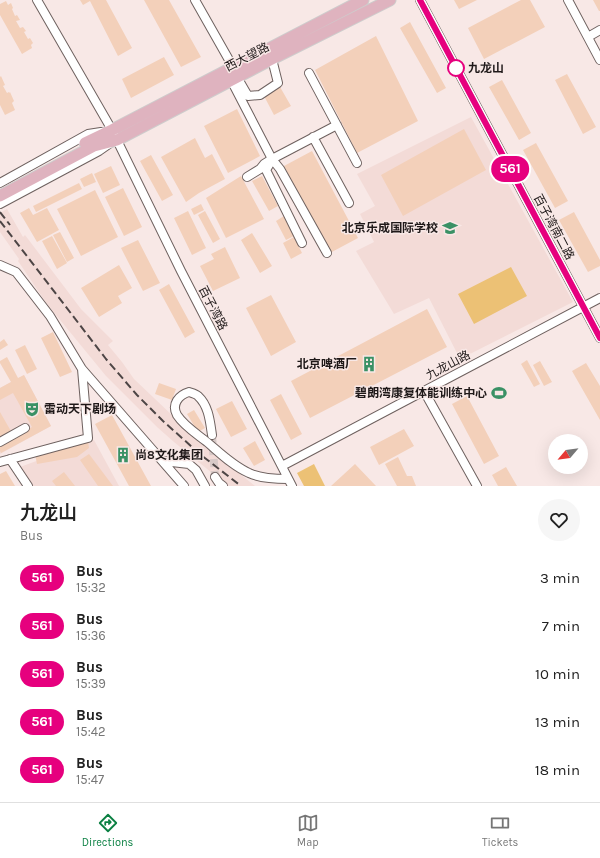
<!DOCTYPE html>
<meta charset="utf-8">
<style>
body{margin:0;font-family:Karla,"Noto Sans SC",sans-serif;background:#f6f6f6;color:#222;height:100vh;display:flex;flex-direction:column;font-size:15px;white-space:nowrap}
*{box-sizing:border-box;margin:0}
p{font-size:13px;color:#767676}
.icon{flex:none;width:22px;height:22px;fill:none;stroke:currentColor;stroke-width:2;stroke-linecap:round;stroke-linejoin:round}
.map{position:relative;height:486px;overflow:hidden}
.panel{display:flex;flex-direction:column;background:#fff;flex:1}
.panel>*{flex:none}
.badge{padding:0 8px;border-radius:13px;font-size:14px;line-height:26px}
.needle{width:26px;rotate:241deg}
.tools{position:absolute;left:548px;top:434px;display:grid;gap:8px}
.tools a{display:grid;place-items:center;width:40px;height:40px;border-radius:50%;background:#fff;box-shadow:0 4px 16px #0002;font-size:20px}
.map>.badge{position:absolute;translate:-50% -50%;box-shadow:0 0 0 2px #fff}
.round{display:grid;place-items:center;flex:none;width:42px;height:42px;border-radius:21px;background:#f6f6f6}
.head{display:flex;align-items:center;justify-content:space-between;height:68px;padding:0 20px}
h1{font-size:19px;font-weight:600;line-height:30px}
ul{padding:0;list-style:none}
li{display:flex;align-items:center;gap:12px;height:48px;padding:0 20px}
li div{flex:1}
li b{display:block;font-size:15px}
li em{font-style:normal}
li .badge{min-width:44px;font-weight:700;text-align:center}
.menu{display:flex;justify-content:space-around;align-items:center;height:56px;border-top:1px solid #e0e0e0;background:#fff;font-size:11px;color:#767676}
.menu a{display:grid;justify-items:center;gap:2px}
.menu .selected{color:#0b8043}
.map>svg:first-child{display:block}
.built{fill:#f3dbd7}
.green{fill:#ecc175}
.building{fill:#f3d0ba}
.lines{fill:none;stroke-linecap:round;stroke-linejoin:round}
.minor-tunnel{stroke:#d7c9c7;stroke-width:8;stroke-dasharray:8 4;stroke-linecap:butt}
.minor-casing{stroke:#6e615f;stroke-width:10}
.major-casing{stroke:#cecccc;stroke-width:13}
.minor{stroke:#fff;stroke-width:8}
.major{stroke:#dfb3bf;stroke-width:11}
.rail{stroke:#4d4545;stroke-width:2;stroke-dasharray:8 4;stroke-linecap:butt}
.line-casing{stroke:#fff;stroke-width:9}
.line{stroke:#e6007e;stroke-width:6}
.stop-dot{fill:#fff;stroke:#e6007e;stroke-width:2}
.labels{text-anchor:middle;stroke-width:3;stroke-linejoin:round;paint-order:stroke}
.street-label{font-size:12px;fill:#1f1919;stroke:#f8e8e6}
.stop-label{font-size:12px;font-weight:bold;fill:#1f1919;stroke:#f8e8e6;text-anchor:start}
.poi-label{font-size:12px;font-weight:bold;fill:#1f1919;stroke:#f8e8e6;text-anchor:end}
</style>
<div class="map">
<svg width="600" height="486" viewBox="0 0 600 486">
<rect width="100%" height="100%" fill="#f8e8e6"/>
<path class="built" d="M471,117L573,302L460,359L429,298L394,314L356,251L374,242L360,214L375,206L357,174Z
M7,209L23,237L25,235L81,309L113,341L108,345L122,362L134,379L174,417L177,423L255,486H228L174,442L157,427L106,376L47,304L18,261L19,259L0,232V213Z
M24,375L51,426L0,454V388Z
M94,440L119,486H33L20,467Z"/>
<path class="green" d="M511,267L527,296L474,324L458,294Z
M314,464L325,486H304L297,473Z"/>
<path class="building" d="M80,0H106L132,48L118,56L90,1L83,5Z
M144,0H169L201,57L181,67Z
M454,0H477L459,9Z
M521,0H530L545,27L484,59L468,28Z
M593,0H600V11H599Z
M6,1L8,5L11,3L13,8L12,9L15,16L17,15L20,20L16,21L20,28L23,27L26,31L24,32L28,39L30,38L33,43L31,45L32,48L22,54L0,15V4Z
M410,22L446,88L437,93L400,28Z
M376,36L418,121L357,153L315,70Z
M164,57L174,75L131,98L122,79Z
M567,74L596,127L583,134L555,80Z
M1,76L5,85L3,86L7,93L9,92V93L10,92L14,101L12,103L15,110L5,115L0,105V77Z
M502,80L531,133L519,140L489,87Z
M280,87L291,106L274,115L264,96Z
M237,109L260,156L228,173L204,126Z
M464,129L486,170L403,216L381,175Z
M195,138L205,158L212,154L225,179L199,193L186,202L161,157Z
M536,143L568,201L555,208L523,150Z
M312,151L358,238L330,253L284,166Z
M151,155L173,195L162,201L140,161Z
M111,166L120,185L103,193L94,174Z
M92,173L96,182L84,187L80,179Z
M241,176L264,219L226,238L206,198Z
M262,176L278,206L269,211L252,181Z
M79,183L82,189L36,212L33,206Z
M123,188L142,227L124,236L105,197Z
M95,190L118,237L81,256L57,209Z
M201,204L204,210L194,215L191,209Z
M29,208L33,215L47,208L59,230L37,242L20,213Z
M188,211L206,248L192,255L174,218Z
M205,211L220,239L213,243L198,215Z
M574,212L600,260V266L588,272L559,220Z
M284,216L294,236L286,240L276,221Z
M60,232L74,258L67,262L53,235Z
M252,233L272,266L260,273L241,240Z
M52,236L67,263L57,269L42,241Z
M294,237L302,253L291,259L283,243Z
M138,240L160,283L143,291L121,248Z
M225,247L240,278L213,291L200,266L214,259L211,254Z
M119,265L132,288L118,296L122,303L99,317L81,288Z
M169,284L195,332L185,338L159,290Z
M271,295L296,342L271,356L246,308Z
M427,309L447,347L310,418L291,381Z
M53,332L72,372L60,377L41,338Z
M4,339L8,345L0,350V342Z
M25,345L37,369L27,374L15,350Z
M7,357L18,378L24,375L51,426L1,453L0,451V445L32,427L13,393L0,400V388L11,382L0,363V361Z
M527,360L540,384L534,387L521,364Z
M540,361L552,382L544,386L533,365Z
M586,363L600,386V420L572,371Z
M159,383L176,389L172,400L155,394Z
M281,394L302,434L291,440L270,400Z
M467,396L499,456L484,464L452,404Z
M232,401L247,429L231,437L216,409Z
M194,410L205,428L198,432L187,414Z
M0,412L12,433L0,438Z
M112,415L151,486H129L95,424Z
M404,429L414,446L379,465L370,447Z
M88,441L89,448L77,457L37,464L35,454Z
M255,441L265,460L254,466L243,448Z
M89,454L113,486H98L80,460Z
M398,457L407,476H412L416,486H397L385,464Z
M355,464L376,486H331Z
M506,467L517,486H498L492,475Z
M6,471L15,486H0V474Z
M64,472L75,486H56L52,481Z"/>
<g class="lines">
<path class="minor-tunnel" d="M212,435L215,477"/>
<g class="minor-casing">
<path id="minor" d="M37,0L112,130L181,271L292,486
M195,0L233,67
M420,0L600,338
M568,0L600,60
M588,37L600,30
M309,73L357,163
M237,77L248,96L260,95L278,83L272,59
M231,80L272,159L280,169L327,253
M313,137L349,203
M272,160L266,170L302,243
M247,177L260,169L264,164L272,159L337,125
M0,183L88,134L101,132
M0,204L99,151L109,144
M0,265L16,272L50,316L82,369L88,438L0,462
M82,369L184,486
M424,391L477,486
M212,435C210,422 209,406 198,396C196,394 192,393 189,392C179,395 171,404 177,415C184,426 197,434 207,442C220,453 233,466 249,473C259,478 276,479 288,479
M0,442L25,428
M10,459L28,486
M163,461L189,464L196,470L205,486
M282,466L600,298
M215,477L219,483L223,486"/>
</g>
<g class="major-casing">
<path id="major" d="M85,143L112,130L363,0
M0,196L94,146L117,140L272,59L390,0"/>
</g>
<use href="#minor" class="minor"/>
<use href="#major" class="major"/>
<path class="rail" d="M0,212L10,225
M0,221L106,359L137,395L163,421L201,455L241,486"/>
</g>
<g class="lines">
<g class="line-casing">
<path id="line" d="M420,0L600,338"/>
</g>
<use href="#line" class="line"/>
</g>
<defs>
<g id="school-bare" transform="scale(1.2)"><path d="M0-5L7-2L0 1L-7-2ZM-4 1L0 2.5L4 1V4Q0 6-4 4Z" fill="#3a9165" stroke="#f8e8e6" stroke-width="2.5" paint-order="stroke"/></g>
<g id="building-bare" transform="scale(1.2)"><path d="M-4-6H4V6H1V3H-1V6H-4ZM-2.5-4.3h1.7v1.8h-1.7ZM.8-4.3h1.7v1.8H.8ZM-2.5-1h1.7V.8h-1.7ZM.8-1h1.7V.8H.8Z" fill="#3a9165" stroke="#f8e8e6" stroke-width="2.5" paint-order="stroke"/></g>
<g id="stadium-bare" transform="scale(1.2)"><path d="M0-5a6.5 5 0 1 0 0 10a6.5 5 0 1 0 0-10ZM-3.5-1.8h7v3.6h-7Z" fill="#3a9165" stroke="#f8e8e6" stroke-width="2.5" paint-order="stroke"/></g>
<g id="theatre-bare" transform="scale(1.2)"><path d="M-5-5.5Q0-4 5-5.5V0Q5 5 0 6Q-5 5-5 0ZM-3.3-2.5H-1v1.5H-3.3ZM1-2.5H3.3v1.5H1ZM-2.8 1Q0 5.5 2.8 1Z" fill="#3a9165" stroke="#f8e8e6" stroke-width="2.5" paint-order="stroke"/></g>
</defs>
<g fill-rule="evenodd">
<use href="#school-bare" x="450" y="228"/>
<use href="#building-bare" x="369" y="364"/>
<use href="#stadium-bare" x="499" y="393"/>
<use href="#theatre-bare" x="32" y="409"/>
<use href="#building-bare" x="123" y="455"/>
</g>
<circle class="stop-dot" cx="456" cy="68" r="8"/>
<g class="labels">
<g class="street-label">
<text transform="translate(247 57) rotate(-27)" y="4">西大望路</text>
<text transform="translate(554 227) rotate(62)" y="4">百子湾南二路</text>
<text transform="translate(213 308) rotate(63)" y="4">百子湾路</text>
<text transform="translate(448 365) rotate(-28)" y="4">九龙山路</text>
</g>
<g class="stop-label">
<text x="468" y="72">九龙山</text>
</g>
<g class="poi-label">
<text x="438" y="232">北京乐成国际学校</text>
<text x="357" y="368">北京啤酒厂</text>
<text x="487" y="397">碧朗湾康复体能训练中心</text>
<text x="44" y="413" text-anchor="start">雷动天下剧场</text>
<text x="135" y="459" text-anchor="start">尚8文化集团</text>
</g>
</g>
</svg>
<div class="tools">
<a><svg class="needle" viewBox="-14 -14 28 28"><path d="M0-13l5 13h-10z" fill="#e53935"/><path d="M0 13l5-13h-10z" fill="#767676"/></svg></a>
</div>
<b class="badge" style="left:510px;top:169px;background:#e6007e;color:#fff">561</b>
</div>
<section class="panel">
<div class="head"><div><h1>九龙山</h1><p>Bus</p></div><a class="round"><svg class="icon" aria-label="heart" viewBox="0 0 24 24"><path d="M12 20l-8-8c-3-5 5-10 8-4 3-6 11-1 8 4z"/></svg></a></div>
<ul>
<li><span class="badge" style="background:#e6007e;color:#fff">561</span><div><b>Bus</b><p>15:32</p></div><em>3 min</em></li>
<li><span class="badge" style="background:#e6007e;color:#fff">561</span><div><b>Bus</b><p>15:36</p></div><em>7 min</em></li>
<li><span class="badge" style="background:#e6007e;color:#fff">561</span><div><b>Bus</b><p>15:39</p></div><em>10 min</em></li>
<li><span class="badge" style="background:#e6007e;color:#fff">561</span><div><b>Bus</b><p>15:42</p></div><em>13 min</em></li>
<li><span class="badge" style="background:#e6007e;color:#fff">561</span><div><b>Bus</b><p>15:47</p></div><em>18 min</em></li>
</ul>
</section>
<nav class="menu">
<a class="selected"><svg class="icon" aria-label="directions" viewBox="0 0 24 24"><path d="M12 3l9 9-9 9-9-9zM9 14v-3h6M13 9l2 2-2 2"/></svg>Directions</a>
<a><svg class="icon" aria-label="map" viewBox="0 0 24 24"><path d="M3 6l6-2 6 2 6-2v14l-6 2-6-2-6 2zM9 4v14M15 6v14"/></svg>Map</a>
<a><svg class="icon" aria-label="tickets" viewBox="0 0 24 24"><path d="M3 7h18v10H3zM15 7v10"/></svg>Tickets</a>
</nav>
